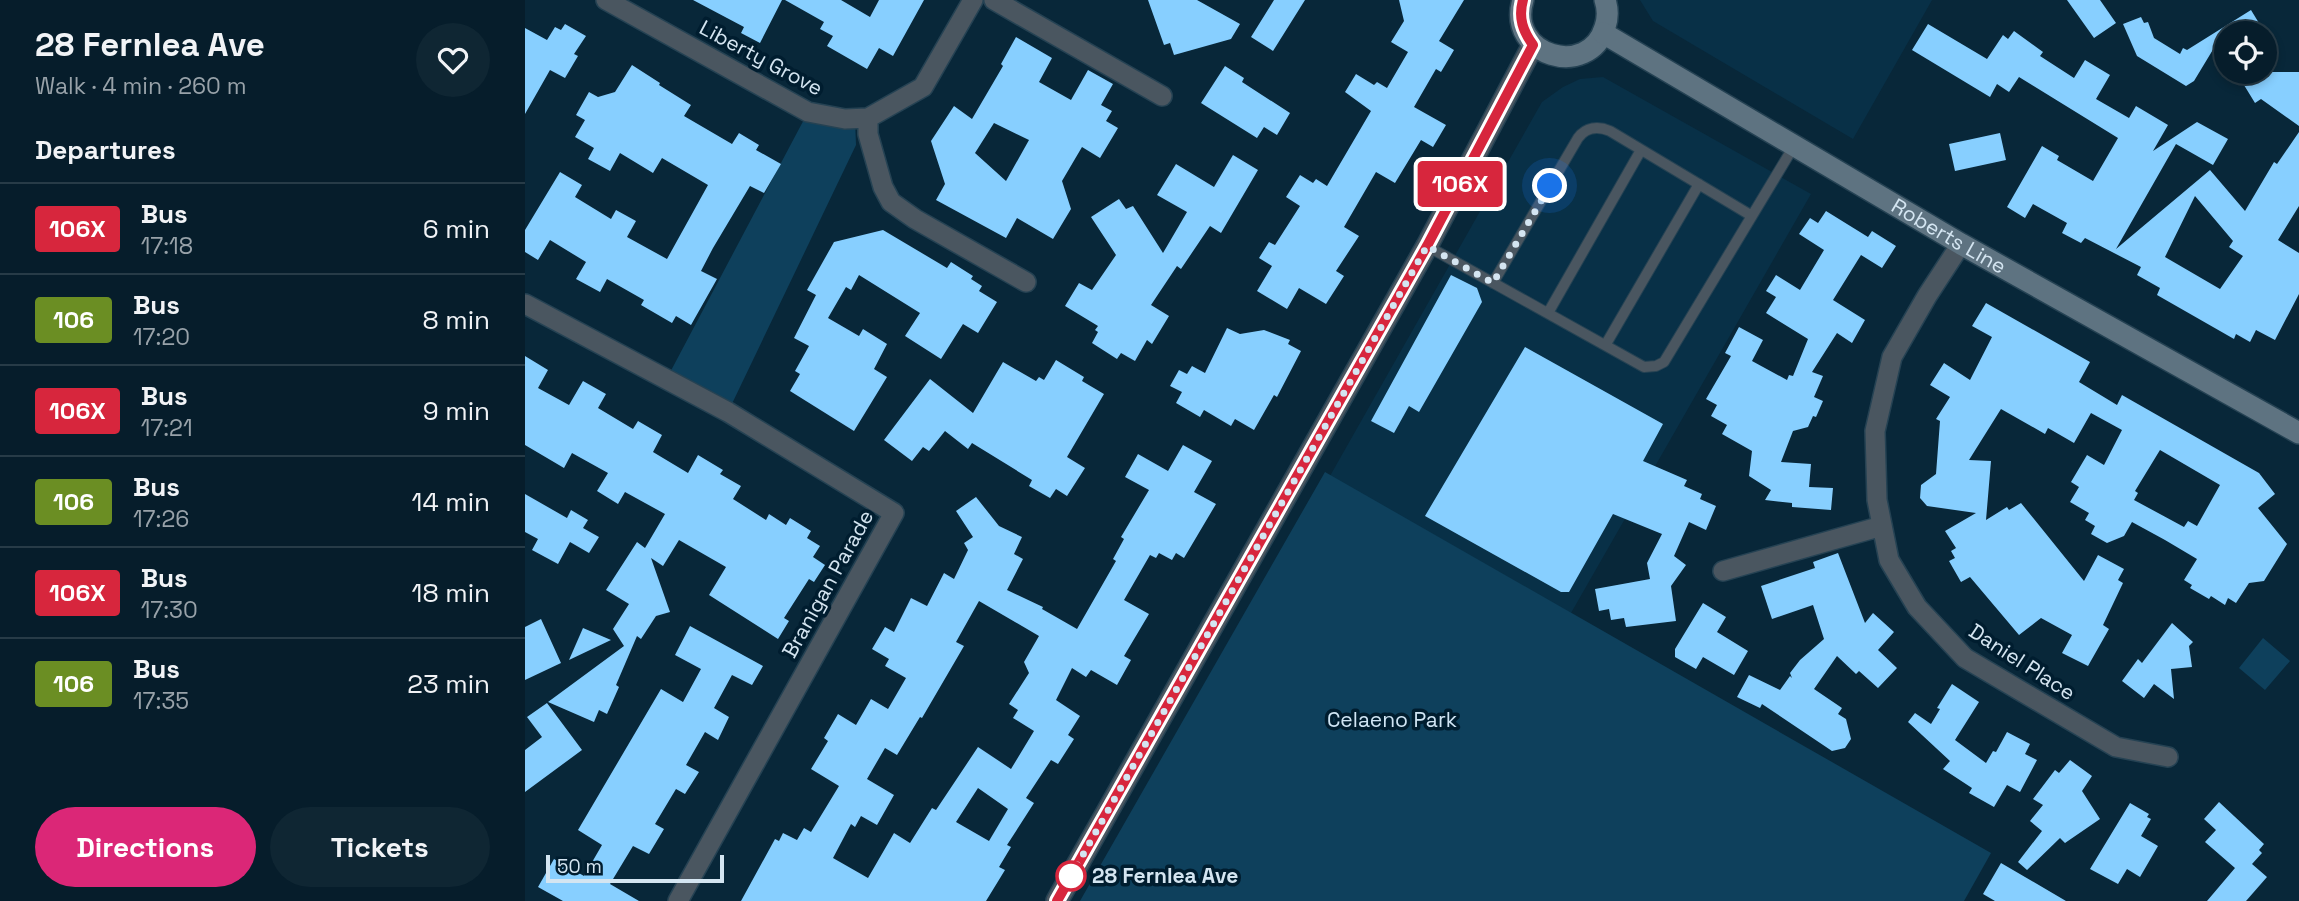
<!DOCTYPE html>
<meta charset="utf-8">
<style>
body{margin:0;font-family:"Space Grotesk",sans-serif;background:#0f2633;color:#f1f3f6;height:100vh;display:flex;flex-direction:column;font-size:26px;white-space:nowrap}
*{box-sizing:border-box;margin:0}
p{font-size:23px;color:#98a2a9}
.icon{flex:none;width:38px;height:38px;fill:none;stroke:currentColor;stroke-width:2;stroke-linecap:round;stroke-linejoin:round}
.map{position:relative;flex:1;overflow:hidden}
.panel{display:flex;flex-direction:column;background:#061d2b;width:525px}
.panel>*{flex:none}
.badge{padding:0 14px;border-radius:5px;font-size:24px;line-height:46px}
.tools{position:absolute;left:1689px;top:21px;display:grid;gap:14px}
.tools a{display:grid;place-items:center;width:63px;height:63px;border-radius:50%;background:#061d2b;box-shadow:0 4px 10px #0003,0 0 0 2px #273b47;font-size:35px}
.scale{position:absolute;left:21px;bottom:18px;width:178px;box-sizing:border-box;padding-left:7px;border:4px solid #d4e5f1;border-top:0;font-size:19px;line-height:24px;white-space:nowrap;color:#d4e5f1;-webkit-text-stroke:5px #001d2f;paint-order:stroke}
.you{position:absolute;width:35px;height:35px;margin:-18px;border:5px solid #fff;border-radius:50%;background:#1a73e8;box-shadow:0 0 0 10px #1a73e833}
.map>.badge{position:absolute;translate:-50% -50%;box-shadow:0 0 0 4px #fff}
h2{padding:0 35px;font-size:26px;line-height:63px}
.round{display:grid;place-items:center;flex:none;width:74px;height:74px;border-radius:37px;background:#0f2633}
.head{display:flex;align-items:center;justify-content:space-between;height:119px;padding:0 35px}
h1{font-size:33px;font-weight:600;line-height:52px}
.cta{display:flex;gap:14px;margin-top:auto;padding:14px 35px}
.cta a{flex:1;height:80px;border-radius:42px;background:#db2777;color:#fff;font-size:28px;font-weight:600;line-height:80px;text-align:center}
.cta a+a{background:#0f2633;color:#f1f3f6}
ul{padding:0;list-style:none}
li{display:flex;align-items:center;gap:21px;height:91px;padding:0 35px;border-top:2px solid #273b47}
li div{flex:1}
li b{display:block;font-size:26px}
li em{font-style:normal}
li .badge{min-width:77px;font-weight:700;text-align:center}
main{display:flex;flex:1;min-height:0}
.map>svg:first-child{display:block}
.built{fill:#083047}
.green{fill:#0e405c}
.building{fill:#87cfff;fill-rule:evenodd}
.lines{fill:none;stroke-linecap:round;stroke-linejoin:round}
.service-casing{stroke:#254253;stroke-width:12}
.minor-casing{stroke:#254253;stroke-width:22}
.tertiary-casing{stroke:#254253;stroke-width:24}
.secondary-casing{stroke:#254253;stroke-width:24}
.service{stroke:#4a5660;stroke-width:10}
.minor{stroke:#4a5660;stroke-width:19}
.tertiary{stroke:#4a5660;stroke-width:21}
.secondary{stroke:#5e7381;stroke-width:21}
.line-casing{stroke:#fff;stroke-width:16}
.line{stroke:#d7263d;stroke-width:10}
.walk{stroke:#d4e5f1;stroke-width:7;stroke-dasharray:0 12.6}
.stop-dot{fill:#fff;stroke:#d7263d;stroke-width:3.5}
.labels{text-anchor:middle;stroke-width:7;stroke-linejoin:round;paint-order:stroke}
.street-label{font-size:21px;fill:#d4e5f1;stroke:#001d2f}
.park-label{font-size:21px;fill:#d0e5f4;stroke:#001d2f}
.stop-label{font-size:21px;font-weight:bold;fill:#d4e5f1;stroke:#001d2f;text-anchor:start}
</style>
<main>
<section class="panel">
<div class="head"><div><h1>28 Fernlea Ave</h1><p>Walk · 4 min · 260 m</p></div><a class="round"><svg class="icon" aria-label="heart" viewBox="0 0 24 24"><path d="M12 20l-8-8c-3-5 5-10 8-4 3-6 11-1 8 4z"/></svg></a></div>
<h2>Departures</h2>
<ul>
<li><span class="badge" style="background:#d7263d;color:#fff">106X</span><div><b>Bus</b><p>17:18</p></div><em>6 min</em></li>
<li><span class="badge" style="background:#6b8e23;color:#fff">106</span><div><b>Bus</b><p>17:20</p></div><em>8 min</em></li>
<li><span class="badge" style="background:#d7263d;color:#fff">106X</span><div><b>Bus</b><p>17:21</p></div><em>9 min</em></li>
<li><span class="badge" style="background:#6b8e23;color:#fff">106</span><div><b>Bus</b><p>17:26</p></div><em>14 min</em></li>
<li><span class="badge" style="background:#d7263d;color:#fff">106X</span><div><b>Bus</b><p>17:30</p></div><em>18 min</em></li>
<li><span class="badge" style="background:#6b8e23;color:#fff">106</span><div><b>Bus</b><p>17:35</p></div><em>23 min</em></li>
</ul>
<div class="cta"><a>Directions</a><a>Tickets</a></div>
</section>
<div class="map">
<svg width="1774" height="901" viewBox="0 0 1774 901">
<rect width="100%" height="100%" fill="#082739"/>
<path class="built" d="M1115,0H1407L1328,139L1128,21Z
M1078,77L1286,194L1046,613L805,476L1017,102L1038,87L1055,79Z"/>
<path class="green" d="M283,112L330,119L331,145L203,412L141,380Z
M800,472L1466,853L1439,901H555Z
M1738,638L1765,661L1740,690L1714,668Z"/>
<path class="building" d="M168,0H257L235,43L216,33L219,27Z
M260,0H316L345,17L354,0H399L368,56L354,48L342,69L302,46L308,36L295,29L299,22Z
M623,0H672L715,24L706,39L649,55L645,43L639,45Z
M749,0H780L748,51L726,37Z
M874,0H939L914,41L929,50L916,72L911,69L889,107L921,125L908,147L896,140L870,183L851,172L819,227L834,236L811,271L819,276L801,304L774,288L762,309L732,291L747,266L734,258L744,242L750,245L775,206L761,197L775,175L788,183L791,179L802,186L846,111L820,92L831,74L849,85L852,82L862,88L883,52L866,42L879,21Z
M1542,0H1575L1591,23L1569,38Z
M1726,10L1740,33H1698L1669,81L1661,86L1612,56L1598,24L1616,17L1619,23L1623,22L1629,38L1655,54L1658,48L1662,50Z
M40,24L61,36L49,54L53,56L40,78L25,70L0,114V28L22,40L30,27L36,30Z
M1403,24L1462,59L1478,35L1483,39L1489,31L1518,52L1515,56L1549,78L1560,60L1585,75L1571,99L1604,118L1611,106L1643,125L1628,151L1672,122L1703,139L1688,165L1651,144L1591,249L1685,170L1720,211L1749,162L1752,164L1774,132V206L1753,240L1774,253V294L1750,340L1731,330L1725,342L1711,334L1709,339L1632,295L1635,288L1612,275L1616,267L1560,238L1556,243L1537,233L1542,223L1508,204L1500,218L1482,207L1517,146L1534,156L1532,160L1568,181L1593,138L1494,77L1484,92L1472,84L1465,97L1387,50ZM1670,196L1708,241L1704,247L1718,256L1695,289L1640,257Z
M491,37L527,58L514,82L546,100L563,70L588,84L576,105L587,111L581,121L593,128L575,158L557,147L537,181L546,209L528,239L492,218L481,238L411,200L420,184L406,141L429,106L447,119L478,66L476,64ZM469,123L504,140L481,181L450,153Z
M107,65L135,83L134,85L166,105L159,116L207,144L214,133L234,145L231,150L256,164L239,193L225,186L188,248L176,271L192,279L166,325L151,316L147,323L116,305L119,300L82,279L75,292L51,279L61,262L25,240L13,260L0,252V230L35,172L57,185L50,197L86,219L91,210L111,221L102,237L142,259L183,185L137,158L128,173L95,153L85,171L63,159L69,148L50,137L60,120L51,115L64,92L73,97L90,92Z
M700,66L719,78L717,82L765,113L752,135L739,127L732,138L676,103Z
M1711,72H1774V126L1736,99L1730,103Z
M1475,133L1481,160L1430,171L1424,144Z
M708,155L733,170L696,233L685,226L656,269L652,266L626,305L644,316L627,344L622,340L610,361L596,353L592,359L567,343L573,332L570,330L573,326L540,306L554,283L567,290L591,255L566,217L594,199L601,209L608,206L638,253L662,212L632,195L651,164L689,187Z
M1301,211L1343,237L1347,231L1371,246L1357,268L1336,255L1308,300L1340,320L1327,343L1312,333L1287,372L1298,376L1289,397L1298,401L1291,417L1288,416L1283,427L1268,431L1256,462L1286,464L1284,487L1308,488L1306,510L1267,507V503L1240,500L1246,490L1224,476L1227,451L1197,434L1202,425L1186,416L1192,405L1181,399L1206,356L1200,353L1214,327L1238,340L1227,361L1262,380L1264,375L1268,376L1283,339L1241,313L1251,297L1241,291L1251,275L1275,290L1299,250L1274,234L1285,218L1293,223Z
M358,230L422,268L426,262L448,276L446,279L457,286L454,291L472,302L453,333L438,324L416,359L380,336L395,313L334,275L326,290L321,287L303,318L334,336L338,329L362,344L349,369L362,377L329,431L265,391L275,374L270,371L284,346L269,338L291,295L282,290L309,242Z
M926,275L952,288L957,302L894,412L884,406L869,433L846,421Z
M1461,303L1565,362L1554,382L1592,405L1597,395L1734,473L1750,494L1733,508L1762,544L1739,581L1724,583L1711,603L1703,598L1700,605L1686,596L1684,599L1665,588L1667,585L1659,580L1672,559L1640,540L1607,522L1599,536L1582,543L1566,534L1570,526L1560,520L1564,513L1545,502L1554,487L1546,482L1562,455L1579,465L1597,430L1566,413L1549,443L1523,428L1520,434L1476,409L1444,460L1466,461L1461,520L1482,507L1484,510L1496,503L1559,581L1573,555L1599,569L1593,580L1598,583L1578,625L1584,629L1563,666L1537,653L1547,635L1516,618L1494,635L1445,577L1436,582L1424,561L1430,558L1426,551L1431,548L1420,531L1451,513L1402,506L1395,498L1396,485L1411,474L1415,421L1411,419L1425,397L1405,385L1419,363L1445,380L1467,337L1447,326ZM1635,450L1695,485L1672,526L1663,521L1659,527L1609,500L1613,493L1610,491Z
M702,328L715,334L739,330L765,340L763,344L776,351L752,397L749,395L729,430L710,419L706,426L679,410L675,417L651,403L657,392L645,386L654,370L662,374L667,366L680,373Z
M1000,347L1138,424L1118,461L1162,480L1159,486L1177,494L1175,499L1191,506L1181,530L1164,522L1149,556L1161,565L1146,586L1151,621L1101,627L1099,618L1086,620L1084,609L1074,611L1070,589L1125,579L1122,563L1137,534L1088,514L1044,592H1036L900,516Z
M0,356L23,370L13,388L44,405L58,381L81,394L73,408L108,429L113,421L137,435L128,452L163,473L173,455L198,470L195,474L216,486L208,499L241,520L244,514L261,525L265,518L286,531L282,538L295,546L288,557L300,565L289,582L284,579L259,618L264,621L253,639L184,595L201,567L154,540L138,566L126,558L145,612L131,616L116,639L112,636L91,685L94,687L82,714L74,710L69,722L23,702L99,646L88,629L104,604L81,590L112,542L120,548L140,514L100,492L93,504L72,491L83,473L47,453L39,468L0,445Z
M531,360L559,377L557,381L579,394L542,457L560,468L542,496L531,489L525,498L504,486L507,480L447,443L443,449L420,431L404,451L398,447L387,461L359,440L405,379L448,413L478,362L511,381L514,377L519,380Z
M658,445L687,461L669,492L691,504L659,558L651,553L647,560L634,553L631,558L625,555L599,600L624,614L599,656L606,660L592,685L566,670L561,677L547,668L531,700L555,716L543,735L549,739L533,764L526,760L501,798L509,803L482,845L486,847L474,867L480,870L461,901H216L250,839L254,841L258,833L272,840L279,828L286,832L314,786L286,769L303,741L299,738L313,714L331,725L346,699L363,709L381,678L360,666L364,659L347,649L360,627L369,632L386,598L402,606L419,573L429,579L443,550L439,543L448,537L431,511L451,497L474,526L497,537L489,554L498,559L482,590L518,607L517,609L552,629L591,561L588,559L599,539L596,537L624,490L600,477L613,454L643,471ZM454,601L514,636L499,662L504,673L484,704L493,710L488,718L509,731L486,769L453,747L411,810L407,808L385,843L369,833L343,878L308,858L326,824L330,827L336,816L352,825L369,795L342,779L360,748L372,755L395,717L397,718L439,646L431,642ZM453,788L483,809L464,841L431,822Z
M0,494L42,518L46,510L63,520L58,528L74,537L64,553L45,542L33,564L7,550L13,539L0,532Z
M1313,553L1340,623L1348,613L1369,632L1353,650L1372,668L1353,688L1334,671L1331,674L1312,656L1289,689L1317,708L1313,714L1321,719L1326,739L1320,748L1307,751L1237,704L1235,708L1212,697L1224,675L1255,690L1265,676L1267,678L1265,673L1275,660L1299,639L1288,605L1247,619L1236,586L1290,568L1288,562Z
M1178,603L1201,617L1192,632L1223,651L1209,675L1178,657L1171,669L1150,657V649Z
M16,619L36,663L0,680V627Z
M1647,623L1668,642L1664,646L1667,667L1646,669L1649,699L1629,684L1619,698L1597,681L1613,659L1617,663Z
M165,626L238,666L227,685L207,675L189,708L204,717L193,740L180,732L161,765L174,772L160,794L151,789L130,824L139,829L124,854L108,846L85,884L114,901H38L13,887L29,859L59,876L77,845L53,830L136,689L158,702L176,669L150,655Z
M58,628L86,640L44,660Z
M1427,684L1454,702L1430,740L1461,763L1468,751L1471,752L1482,732L1505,744L1500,754L1512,760L1495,792L1482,785L1469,807L1444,793L1447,788L1418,769L1425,761L1383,722L1390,713L1406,724L1415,709L1412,708Z
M22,703L57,750L0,792V750L17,737L2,717Z
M1545,760L1567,776L1557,791L1575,819L1540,843L1535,838L1502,870L1493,862L1517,831L1505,821L1518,805L1508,799L1530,770L1534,773Z
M1694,802L1739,844L1734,850L1737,853L1727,864L1742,877L1721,901H1682L1710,868L1680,842L1691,830L1679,819Z
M1605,803L1624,814L1622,817L1626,819L1616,836L1633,846L1615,877L1602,869L1593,884L1565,869Z
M1476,863L1541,901H1470L1458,894Z"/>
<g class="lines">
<g class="service-casing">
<path id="service" d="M902,246L1119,367L1131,366L1139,362L1269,146
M968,283L1053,138C1061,127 1073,126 1085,131L1227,216
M1023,313L1116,150
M1081,344L1174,184"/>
</g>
<g class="minor-casing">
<path id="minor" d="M81,0L283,112L320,119L343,118L398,87L448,0
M469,0L637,96
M343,118V134L358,187L366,202L390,219L501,282
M1436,244L1402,296L1367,357L1350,431L1352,500L1364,560L1392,607L1440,658L1591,747L1643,757
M0,304L203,412L369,513L153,901
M1198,571L1357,526"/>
</g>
<g class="tertiary-casing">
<path id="tertiary" d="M532,901L902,246L1008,45"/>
</g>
<g class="secondary-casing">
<g id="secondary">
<path d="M998,0C981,56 1064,80 1080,27C1083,18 1083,9 1080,0"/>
<path id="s1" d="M1078,33L1436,244L1774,433"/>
</g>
</g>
<use href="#service" class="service"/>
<use href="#minor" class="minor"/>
<use href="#tertiary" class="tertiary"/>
<use href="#secondary" class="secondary"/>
</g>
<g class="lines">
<g class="line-casing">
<path id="line" d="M532,901L902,246L1008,45C998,31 993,18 998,0"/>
</g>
<use href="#line" class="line"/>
<path class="walk" d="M546,876L902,246L968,283L1025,186"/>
</g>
<circle class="stop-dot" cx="546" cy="876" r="14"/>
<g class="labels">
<g class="street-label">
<text transform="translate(236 58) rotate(28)" y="7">Liberty Grove</text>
<text dy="7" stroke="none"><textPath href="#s1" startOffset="401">Roberts Line</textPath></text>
<text transform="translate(303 584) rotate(-61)" y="7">Branigan Parade</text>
<text transform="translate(1497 662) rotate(33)" y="7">Daniel Place</text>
</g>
<g class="park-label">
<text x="867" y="727">Celaeno Park</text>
</g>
<g class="stop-label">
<text x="567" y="883">28 Fernlea Ave</text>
</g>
</g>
</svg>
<div class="tools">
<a><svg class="icon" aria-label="locate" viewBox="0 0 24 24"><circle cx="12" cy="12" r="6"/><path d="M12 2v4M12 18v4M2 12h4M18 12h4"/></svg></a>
</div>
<div class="scale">50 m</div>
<div class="you" style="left:1025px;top:186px"></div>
<b class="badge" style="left:935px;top:184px;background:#d7263d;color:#fff">106X</b>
</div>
</main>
